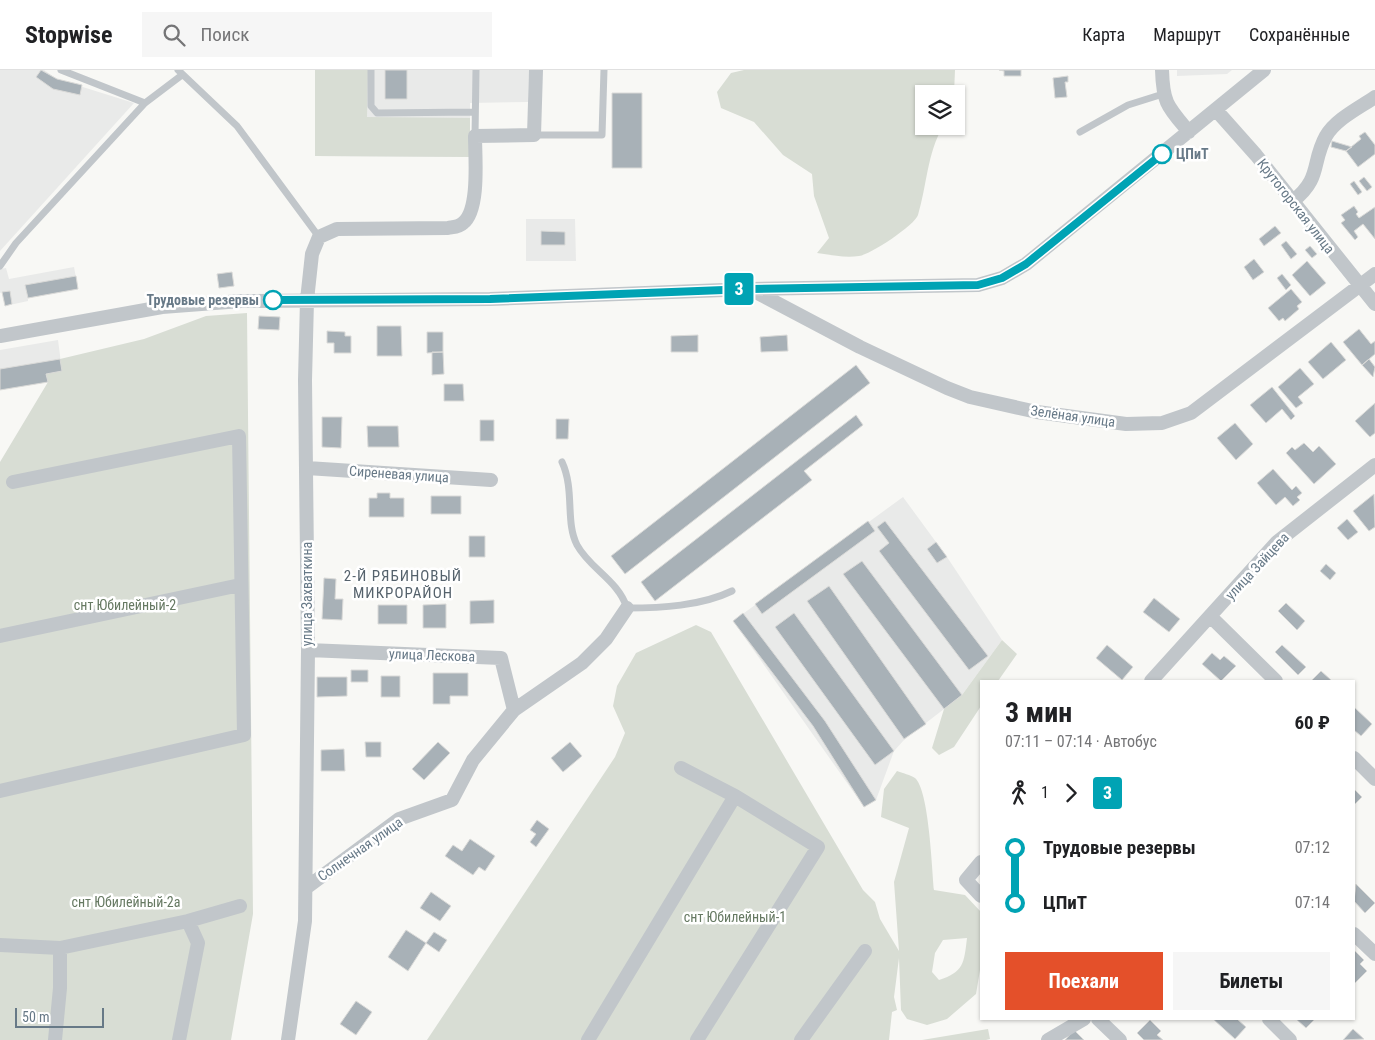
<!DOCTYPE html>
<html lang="ru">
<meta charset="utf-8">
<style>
body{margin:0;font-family:"Roboto Condensed",sans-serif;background:#f6f6f6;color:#202124;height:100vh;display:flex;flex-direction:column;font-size:19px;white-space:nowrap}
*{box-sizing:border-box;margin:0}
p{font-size:16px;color:#757577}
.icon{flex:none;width:28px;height:28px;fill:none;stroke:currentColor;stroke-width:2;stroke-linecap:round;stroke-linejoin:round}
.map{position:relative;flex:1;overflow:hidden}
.side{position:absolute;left:980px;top:610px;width:375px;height:340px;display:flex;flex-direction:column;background:#fff;border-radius:0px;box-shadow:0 1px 4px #0004}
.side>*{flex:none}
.badge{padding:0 10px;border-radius:4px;font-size:18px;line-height:32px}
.buttons{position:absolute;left:915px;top:15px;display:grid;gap:10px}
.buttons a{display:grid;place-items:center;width:50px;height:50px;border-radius:0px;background:#fff;box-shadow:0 1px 4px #0004;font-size:25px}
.scale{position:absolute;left:15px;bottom:12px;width:89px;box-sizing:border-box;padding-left:5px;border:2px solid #677987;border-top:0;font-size:14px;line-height:18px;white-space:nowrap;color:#677987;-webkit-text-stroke:4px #fff;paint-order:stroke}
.map>.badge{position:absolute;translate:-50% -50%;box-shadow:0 0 0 2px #fff}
.legs{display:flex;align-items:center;gap:8px;height:55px;padding:0 25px;font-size:16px}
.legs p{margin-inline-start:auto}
.summary{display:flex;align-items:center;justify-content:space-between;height:85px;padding:0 25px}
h1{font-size:28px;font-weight:700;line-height:38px}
.cta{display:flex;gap:10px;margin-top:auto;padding:10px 25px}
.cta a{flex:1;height:58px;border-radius:0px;background:#e4502a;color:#fff;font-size:20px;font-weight:700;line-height:58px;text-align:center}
.cta a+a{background:#f6f6f6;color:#202124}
ul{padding:0 25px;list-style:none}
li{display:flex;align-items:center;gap:18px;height:55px;font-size:19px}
li i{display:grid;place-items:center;width:8px;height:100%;margin:0 6px;background:currentColor}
li i::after{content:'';width:12px;height:12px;margin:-6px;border:4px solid;border-radius:50%;background:#fff}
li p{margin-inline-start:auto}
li:first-child i{background:linear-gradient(#0000 50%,currentColor 0)}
li:last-child i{background:linear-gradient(currentColor 50%,#0000 0)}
header{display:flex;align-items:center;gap:30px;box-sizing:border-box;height:70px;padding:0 25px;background:#fff;border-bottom:1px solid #e0e0e0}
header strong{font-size:24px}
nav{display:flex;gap:28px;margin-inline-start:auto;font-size:18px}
.search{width:350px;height:45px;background:#f6f6f6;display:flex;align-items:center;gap:12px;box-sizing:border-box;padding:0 18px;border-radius:0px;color:#757577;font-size:19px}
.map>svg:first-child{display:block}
.built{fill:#e9eae9}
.green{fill:#d8ddd4;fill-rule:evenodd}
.building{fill:#a8b1b7;stroke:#dadad8}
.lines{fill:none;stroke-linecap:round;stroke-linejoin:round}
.lane{stroke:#c1c6ca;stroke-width:7}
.street{stroke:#c1c6ca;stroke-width:14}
.line-1-casing{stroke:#fff;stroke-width:11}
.line-1{stroke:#00a3b4;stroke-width:8}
.stop-1-dot{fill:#fff;stroke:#00a3b4;stroke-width:2.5}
.labels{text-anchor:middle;stroke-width:5;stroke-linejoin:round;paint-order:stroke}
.stop-label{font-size:14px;font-weight:bold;fill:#677987;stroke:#fff;text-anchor:start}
.street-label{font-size:14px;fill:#677987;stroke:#fff}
.park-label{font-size:14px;fill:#667962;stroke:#fff}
.neighbourhood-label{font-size:15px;letter-spacing:1px;fill:#55626c;stroke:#fff}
</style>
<header>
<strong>Stopwise</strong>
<div class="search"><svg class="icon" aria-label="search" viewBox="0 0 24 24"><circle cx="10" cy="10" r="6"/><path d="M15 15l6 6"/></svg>Поиск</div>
<nav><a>Карта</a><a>Маршрут</a><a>Сохранённые</a></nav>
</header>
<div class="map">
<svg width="1375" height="970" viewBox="0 0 1375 970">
<rect width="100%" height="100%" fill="#f8f8f5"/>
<path class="built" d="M0,0H44L57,9L134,33L0,181Z
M315,0H529L528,32L470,33V87L315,86Z
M1177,0H1232L1227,4L1177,6Z
M526,149H575L576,191H526Z
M74,197L78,219L28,228V231L5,236L2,222L0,223V199L6,198L9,209Z
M58,270L62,301L48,312L0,320V280Z
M903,427L947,487L1002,570L962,625L904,670L894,681L876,730L864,737L733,551Z"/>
<path class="green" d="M315,0H368L367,47L470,48V87L315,86Z
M744,0H955L954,24H924V56H943C927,84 927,115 918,145C915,155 870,185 859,186C845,188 831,185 817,183L829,168L814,126L812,104L783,85L754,52L721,38L717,22L731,3Z
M247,243L253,844L231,970H0V392L48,312L46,304L60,289L144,269L206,246Z
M696,555L711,562L863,820L875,832L880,849L899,881L894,812L909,758L881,747L884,719L897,701C902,703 911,705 915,708C929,720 932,799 934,820L965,825L981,842V894L976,924L947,949L927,955L907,949L901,940L899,888L894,927L897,940L892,942L889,970H427L615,687L625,663L613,636L617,616L636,583ZM967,868C964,893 964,902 939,910L932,902L935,883L943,870Z
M1002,570L1017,584L998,611H981V636L954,677L939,685L932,678L944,639L962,625Z
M988,959L990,969L986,970H922Z"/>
<path class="building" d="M41,0L57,9L82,15L80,25L53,19L36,7Z
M385,0H407V29H385Z
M999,0H1021V6H1004V1Z
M1068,6V12H1065L1067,27L1055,28L1053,8Z
M612,23H642V98H612Z
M1365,62L1375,75V84L1358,97L1346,81L1361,69L1359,66Z
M1332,71L1352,77L1346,81L1331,77Z
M1364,107L1372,117L1367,121L1359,111Z
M1354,111L1362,122L1358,125L1350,114Z
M1354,136L1358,142L1356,144L1359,148L1375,137V169L1363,154L1354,161L1358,167L1355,170L1341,153L1345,150L1341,145Z
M1275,156L1281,163L1264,176L1259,169Z
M541,161L565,162V175H541Z
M1286,171L1297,184L1291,189L1281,175Z
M1310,176L1317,184L1312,188L1305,180Z
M1254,189L1264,202L1253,210L1244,197Z
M1307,191L1326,213L1310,226L1292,205Z
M232,202L234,216L219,218L217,204Z
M1282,204L1291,215L1286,220L1277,208Z
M76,206L78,219L28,228L25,215Z
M1291,219L1302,232L1297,236L1299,239L1285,251L1283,248L1279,251L1268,238Z
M10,221L12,234L5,236L2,222Z
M259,246L280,247L279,260L258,259Z
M377,256H401L402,286H377Z
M1359,259L1371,274L1375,271V284L1362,295L1343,272Z
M327,261L345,262V266H351V283H334V273H327Z
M427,262H443V282L427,283Z
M698,265V282H671V266Z
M787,265L788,281L761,282L760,267Z
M1331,272L1346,290L1323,309L1308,292Z
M432,282H443L444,304L432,305Z
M60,289L62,301L46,304L48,312L0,320V299Z
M1369,289L1375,297L1373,307L1362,295Z
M856,295L870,313L625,504L611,486Z
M1300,298L1314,314L1298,327L1303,333L1296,338L1278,317Z
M444,314H463L464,331H444Z
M1272,317L1295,346L1291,350L1282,339L1266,353L1250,335Z
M1375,333V363L1370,367L1355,351Z
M856,345L863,355L804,401L812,410L655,531L641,512Z
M322,347H342L341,378L322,377Z
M556,349H569L568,369H556Z
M480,350H494V371H480Z
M1235,353L1253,374L1236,390L1217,368Z
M367,356H398L399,377H368Z
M1304,373L1313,382L1319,376L1336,394L1314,414L1286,383L1292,377L1295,380Z
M1273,399L1292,420L1296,416L1302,423L1297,427L1300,430L1293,436L1285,427L1276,435L1257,413Z
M377,423H390V428H404V447H369V428H377Z
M1374,424L1375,457L1369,461L1353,441Z
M431,426H461V444H431Z
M1347,449L1358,462L1348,470L1337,458Z
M868,451L875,461L762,544L755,534Z
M885,451L988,586L969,600L879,481L889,473L877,457Z
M469,466H485V487H469Z
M936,472L947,487L937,493L927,479Z
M862,491L962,625L944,639L843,504Z
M1326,494L1336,503L1330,510L1320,501Z
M324,508L336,509L335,529H343L342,550L322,549Z
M829,516L926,654L904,669L807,531Z
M1154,528L1180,549L1169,562L1143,542Z
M494,530V553L470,554V531Z
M1286,533L1305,551L1297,560L1278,541Z
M446,534V558H423V535Z
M378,535H407V554H378Z
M743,543L825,651L876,730L864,737L813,656L733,551Z
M794,543L894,681L875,695L775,557Z
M1107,575L1133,597L1122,610L1096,588Z
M1282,575L1306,597L1298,605L1275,582Z
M1212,583L1220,590L1224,586L1236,596L1221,611L1202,594Z
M351,600H368V612H351Z
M1321,601L1331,610L1330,611H1311Z
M433,603H468V626H450V634H433Z
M381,606H400V627H381Z
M317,607H347V626L317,627Z
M1354,637L1372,654L1361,666L1354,660Z
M365,672H381V687H366Z
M438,672L450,683L424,710L412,699Z
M570,672L582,686L563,702L551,688Z
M344,679L345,701H321V680Z
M1354,719L1362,727L1354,735Z
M537,750L549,759L536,777L530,772L536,764L530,760Z
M470,769L495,786L485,801L479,797L473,805L445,786L453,775L462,781Z
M1356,814L1375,833L1365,843L1354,831Z
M431,822L451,836L440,851L420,838Z
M406,860L426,873L408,901L388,887Z
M434,862L447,870L439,882L426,873Z
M1354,880L1364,890L1360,894L1367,901L1354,914Z
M356,931L372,942L356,965L340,954Z
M1213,949H1237L1246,957L1235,969Z
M1296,949H1315L1306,958Z
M1150,950L1161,961L1157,965L1163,970H1144L1137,963Z
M1353,959L1364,969L1343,970Z
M1074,960L1084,970H1065Z"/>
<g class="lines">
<path class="lane" d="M61,0L145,33
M178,0L237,56L319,167
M371,0V36L377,43L475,42
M1080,62L1128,35L1163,24
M534,65H602L604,0
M475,66L476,0
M0,196L16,173L145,33L182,5
M562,392C575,420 565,452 577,475C590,499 618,510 627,538C661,538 701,536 732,521"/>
<path class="street" d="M1162,0C1163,34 1168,37 1189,62
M1216,40L1256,85L1375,234
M1293,131C1322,108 1311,93 1326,66C1336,49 1359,38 1375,27
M752,220L860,277L947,318L970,327L1037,342L1126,354L1162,353L1191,343L1375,204
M0,266L162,237L241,231L490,229L750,219L978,215L1002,208L1026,194L1264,0
M307,398L491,410
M1210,546L1276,611
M0,566L240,515
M308,580L501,588L514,640
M1151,611L1277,472L1375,395
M1354,688L1375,709
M681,698L735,726
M0,721L244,665L239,366L13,412
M981,792L966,810L981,826
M306,818L399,749L452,730L473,690L514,640L582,593L606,569L627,538
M1354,864L1375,884
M0,875L60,878L188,851L240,836
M1098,949L1120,970
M1269,949L1290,970
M55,970L60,918V878
M179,970L198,873L188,851
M288,970L305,851L308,580L305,310L307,230L312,184L319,167L337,159L448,158C453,157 459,157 463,153C480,140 475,86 475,66L534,65L536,0
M588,970L735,726L818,777L697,970
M801,970L865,881
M1048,970L1084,949"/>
</g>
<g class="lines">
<g class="line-1-casing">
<path id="line-1" d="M273,230L490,229L750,219L978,215L1002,208L1026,194L1162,84"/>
</g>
<use href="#line-1" class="line-1"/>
</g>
<g class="stop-1-dot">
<circle cx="1162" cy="84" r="9"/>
<circle cx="273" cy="230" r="9"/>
</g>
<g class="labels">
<g class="stop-label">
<text x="1176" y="89">ЦПиТ</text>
<text x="259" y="235" text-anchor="end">Трудовые резервы</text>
</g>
<g class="street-label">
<text transform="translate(1296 136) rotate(52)" y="5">Крутогорская улица</text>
<text transform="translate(1073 346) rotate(8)" y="5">Зелёная улица</text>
<text transform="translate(399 404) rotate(4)" y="5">Сиреневая улица</text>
<text transform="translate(1257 496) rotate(-47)" y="5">улица Зайцева</text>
<text transform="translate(307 524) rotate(-90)" y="5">улица Захваткина</text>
<text transform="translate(432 585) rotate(2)" y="5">улица Лескова</text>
<text transform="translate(360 779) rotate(-35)" y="5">Солнечная улица</text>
</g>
<g class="park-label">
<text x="125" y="540">снт Юбилейный-2</text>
<text x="126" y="837">снт Юбилейный-2а</text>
<text x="735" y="852">снт Юбилейный-1</text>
</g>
<g class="neighbourhood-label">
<text x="403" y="511">2-Й РЯБИНОВЫЙ<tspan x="403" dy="17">МИКРОРАЙОН</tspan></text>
</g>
</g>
</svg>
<div class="buttons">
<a><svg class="icon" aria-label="layers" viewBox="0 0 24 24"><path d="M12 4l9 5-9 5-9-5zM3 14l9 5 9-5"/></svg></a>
</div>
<div class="scale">50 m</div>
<b class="badge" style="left:739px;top:219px;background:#00a3b4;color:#fff">3</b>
<section class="side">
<div class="summary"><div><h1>3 мин</h1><p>07:11 – 07:14 · Автобус</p></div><b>60 ₽</b></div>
<div class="legs"><svg class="icon" aria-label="walk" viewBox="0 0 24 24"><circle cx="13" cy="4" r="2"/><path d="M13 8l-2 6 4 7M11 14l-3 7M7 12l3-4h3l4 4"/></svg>1<svg class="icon" aria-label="forward" viewBox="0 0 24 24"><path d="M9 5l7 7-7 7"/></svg><b class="badge" style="background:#00a3b4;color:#fff">3</b></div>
<ul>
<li><i style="color:#00a3b4"></i><b>Трудовые резервы</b><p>07:12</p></li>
<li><i style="color:#00a3b4"></i><b>ЦПиТ</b><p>07:14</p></li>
</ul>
<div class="cta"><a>Поехали</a><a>Билеты</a></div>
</section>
</div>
